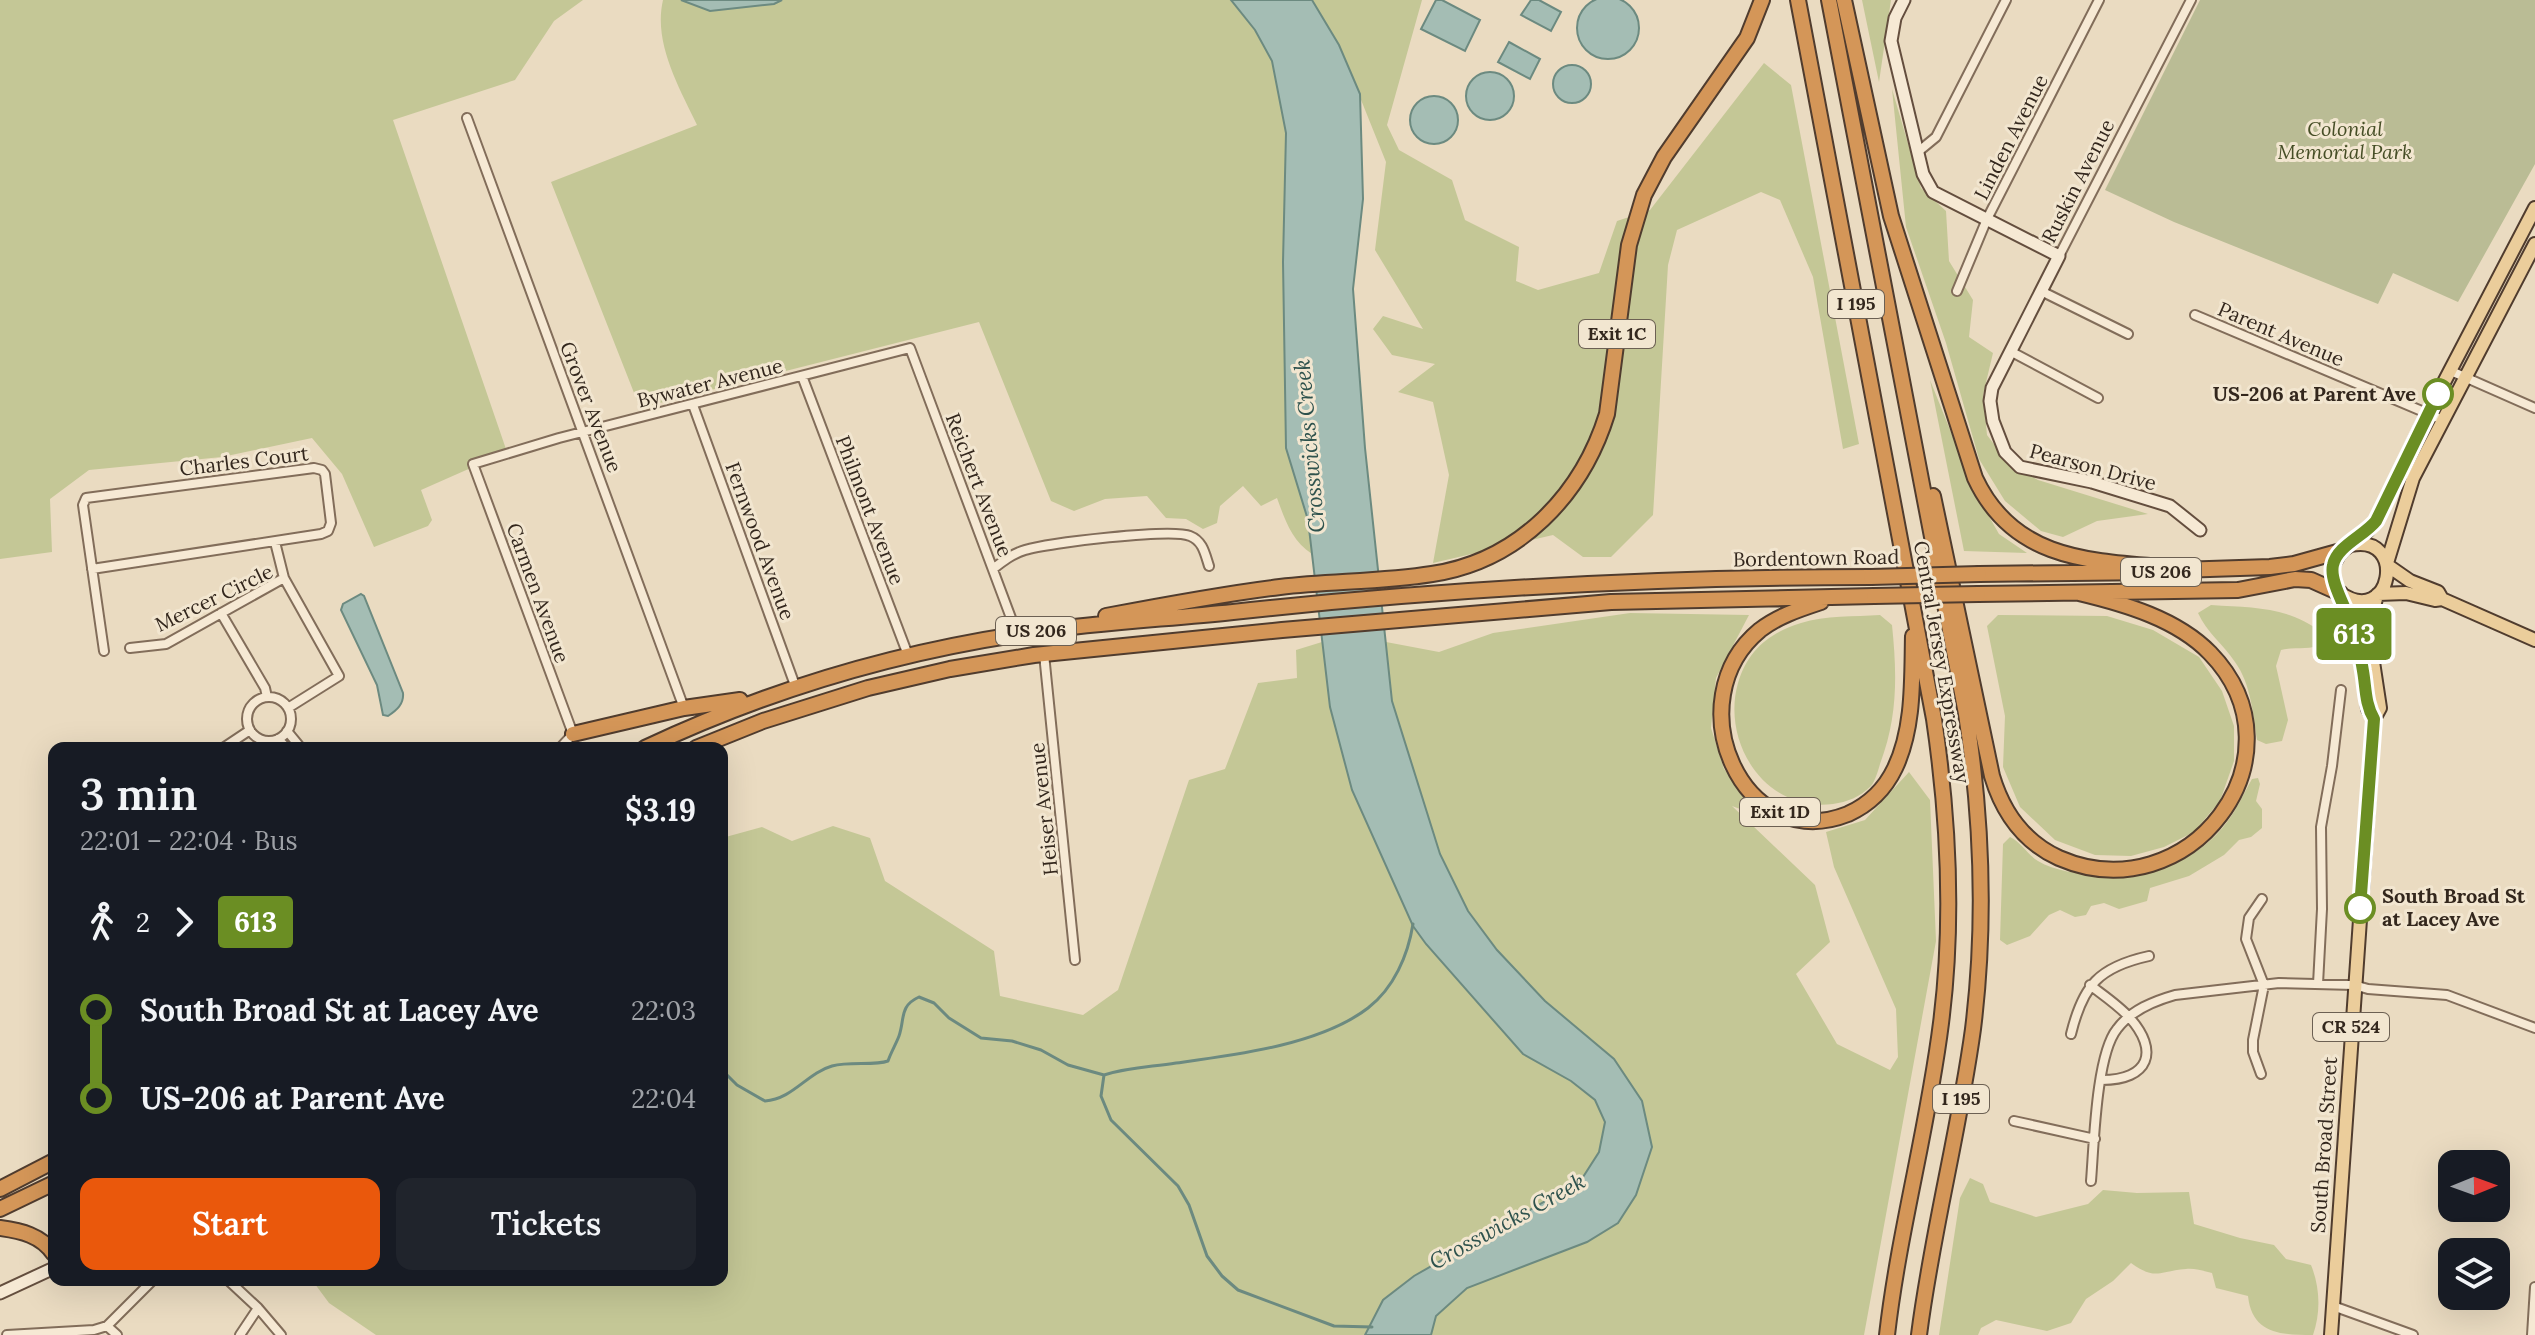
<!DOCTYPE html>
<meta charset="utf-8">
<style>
body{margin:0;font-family:Lora,serif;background:#20242c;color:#f1f3f6;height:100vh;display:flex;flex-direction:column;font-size:30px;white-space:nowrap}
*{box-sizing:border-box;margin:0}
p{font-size:26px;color:#9ea1a6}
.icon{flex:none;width:44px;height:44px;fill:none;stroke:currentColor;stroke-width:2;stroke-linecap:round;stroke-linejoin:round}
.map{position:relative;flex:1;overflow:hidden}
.drawer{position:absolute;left:48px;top:742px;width:680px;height:544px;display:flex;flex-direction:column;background:#171b24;border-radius:16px;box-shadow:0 8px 32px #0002}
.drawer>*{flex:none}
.badge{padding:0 16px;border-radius:6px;font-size:28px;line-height:52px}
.needle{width:52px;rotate:89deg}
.controls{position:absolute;left:2438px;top:1150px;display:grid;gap:16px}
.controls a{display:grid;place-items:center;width:72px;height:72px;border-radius:16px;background:#171b24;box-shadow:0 8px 32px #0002;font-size:40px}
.map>.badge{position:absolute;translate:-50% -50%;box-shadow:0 0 0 4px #fff}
.legs{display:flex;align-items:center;gap:12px;height:88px;padding:0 32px;font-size:26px}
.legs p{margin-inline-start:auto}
.head{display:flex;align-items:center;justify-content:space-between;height:136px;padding:0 32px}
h1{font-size:44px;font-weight:600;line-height:60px}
.button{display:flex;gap:16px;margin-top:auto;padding:16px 32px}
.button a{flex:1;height:92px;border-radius:16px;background:#ea580c;color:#fff;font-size:32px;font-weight:600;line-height:92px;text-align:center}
.button a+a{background:#20242c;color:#f1f3f6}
ul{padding:0 32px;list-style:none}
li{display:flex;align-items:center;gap:28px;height:88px;font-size:30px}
li i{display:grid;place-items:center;width:12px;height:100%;margin:0 10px;background:currentColor}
li i::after{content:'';width:20px;height:20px;margin:-10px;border:6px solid;border-radius:50%;background:#171b24}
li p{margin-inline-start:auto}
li:first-child i{background:linear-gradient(#0000 50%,currentColor 0)}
li:last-child i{background:linear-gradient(currentColor 50%,#0000 0)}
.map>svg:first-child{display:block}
.green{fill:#c4c796}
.cemetery{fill:#babc95}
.water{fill:#a4bdb4;stroke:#6c8a80;stroke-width:2}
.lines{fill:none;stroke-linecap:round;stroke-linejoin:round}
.stream{stroke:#6c8a80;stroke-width:3}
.street-casing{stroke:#826d5a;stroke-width:12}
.secondary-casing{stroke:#644e3e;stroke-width:15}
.primary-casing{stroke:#503c2e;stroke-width:16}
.highway-casing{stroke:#503c2e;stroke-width:18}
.street{stroke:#f6e9d4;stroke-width:8}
.secondary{stroke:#f6e9d4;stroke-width:11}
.primary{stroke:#ebcd9b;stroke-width:12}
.highway{stroke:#d49658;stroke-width:14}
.highway-bridge-casing{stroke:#503c2e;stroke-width:18;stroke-linecap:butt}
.highway-bridge{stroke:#d49658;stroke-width:14}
.line-1-casing{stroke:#fff;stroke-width:18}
.line-1{stroke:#6b8e23;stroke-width:12}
.stop-1-dot{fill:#fff;stroke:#6b8e23;stroke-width:4}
.labels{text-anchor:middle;stroke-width:6;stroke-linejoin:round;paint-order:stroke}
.shield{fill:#f2e6d0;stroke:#6c6053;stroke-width:2}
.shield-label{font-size:18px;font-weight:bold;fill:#33271d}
.park-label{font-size:20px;font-style:italic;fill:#464e26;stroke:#f2e6d0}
.street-label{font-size:20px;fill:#33271d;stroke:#f2e6d0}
.stop-label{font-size:20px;font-weight:bold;fill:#33271d;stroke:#f2e6d0;text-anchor:end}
.water-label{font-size:22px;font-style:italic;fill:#2e524d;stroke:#f2e6d0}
</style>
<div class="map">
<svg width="2535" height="1335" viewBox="0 0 2535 1335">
<rect width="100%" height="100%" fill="#eadbc1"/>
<path class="green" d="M0,0H583L554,21L515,80L393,120L507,452L421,490L432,520L428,526L374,547L342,474L312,438L222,457L89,470L50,499L52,552L0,559Z
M663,0H681L710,11L774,4L782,0H1231L1255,30L1272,61L1286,133L1283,262L1286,448L1308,520L1312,554C1292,541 1285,520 1277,498L1261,506L1243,486L1220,506L1217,523L1203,529L1186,519L1166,518L1147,496L1105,499L1074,511L1051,501L979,322L640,408L551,182L697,125C679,87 653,43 663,0Z
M1312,0H1422L1387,125L1399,150L1452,180L1465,220L1519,247L1516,281L1538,290L1599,273L1617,221L1650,210L1764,63L1791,85L1859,444L1843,449L1813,277L1780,200L1761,192L1677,230L1668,265L1653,515L1611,557H1583L1553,535L1433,563L1449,475L1433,402L1398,392L1435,364L1392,355L1373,329L1383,316L1423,329L1375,250L1386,162L1339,45Z
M1862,0H1891L1879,82Z
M1892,89L1921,188L1946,211L1949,261L1973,300L1969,337L1993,353L1983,395L1987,435L2009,464L2038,480L2148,514L2097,521L2063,537L2041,531L2005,501L1979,459L1946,343L1906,227Z
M1930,380L1975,492L1999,534L2027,553L1964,551Z
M2211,605C2254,608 2287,606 2323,633L2322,644C2310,651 2295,646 2281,650L2276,666L2288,720L2282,741L2266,744L2257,740C2253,714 2251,684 2235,662C2223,644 2207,633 2198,613Z
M1630,613L1749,615L1716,678L1711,728L1724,769L1752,802L1783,825L1732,806L1815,885L1830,942L1796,974L1837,1044L1890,1070L1898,1057L1896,1009L1834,867L1826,832L1865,820L1909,772L1930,800L1936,941L1864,1335H1431L1436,1316L1467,1288L1587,1242L1618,1223L1614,1059L1545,1001L1497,950L1468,911L1440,854L1392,701L1386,642L1439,652L1493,633Z
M1880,615L1892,625C1897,674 1898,717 1880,764C1878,771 1875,781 1871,786C1860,797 1847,802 1833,804C1766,813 1721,743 1738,683C1748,650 1769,633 1801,623C1825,615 1855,617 1880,615Z
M1998,615L2107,616L2153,630L2199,657L2222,691L2234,726V761L2220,801L2194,832L2164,847L2131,856L2095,855L2055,840L2020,807L2003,767L2005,716L1987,626Z
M1322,642L1330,707L1413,926L1426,944L1523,1054L1571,1081L1595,1100L1605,1122L1599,1152L1583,1177L1556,1195L1414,1276L1383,1300L1365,1335H376L329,1303L312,1280H722V838L762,827L792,841L833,826L870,838L885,881L994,951L1000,996L1083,1015L1118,990L1189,780L1225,769L1258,683L1297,678L1296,650Z
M2258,778L2260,784L2256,801L2262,809V828L2251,837L2239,840L2224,855L2189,876L2150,888L2147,901L2119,909L2104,903L2091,906L2086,915L2075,917L2060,910L2049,915L2030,936L2007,945L2000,940L2003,844L2010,837C2022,843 2027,854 2038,861C2054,871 2080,874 2098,875C2147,881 2197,862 2227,822C2237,809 2244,793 2252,779Z
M1970,1178L1983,1184L1990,1202L2036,1217L2088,1204L2103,1190L2137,1193L2189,1192L2194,1224L2240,1238L2274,1245L2286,1259L2311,1265C2320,1287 2321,1312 2313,1335C2281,1335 2252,1334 2248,1296L2216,1288L2212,1273C2204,1271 2194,1268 2186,1269C2159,1271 2156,1281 2131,1263L2113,1281L2086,1299L2071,1323L2047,1331L1996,1320L1981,1328L1978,1335H1939L1960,1198Z"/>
<path class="cemetery" d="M2200,0H2535V164L2458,302L2393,273L2378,304L2174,222L2105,190Z"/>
<path class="water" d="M1577 28a31 31 0 1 1 62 0a31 31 0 1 1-62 0Z
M681,0H782L774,4L710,11Z
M1231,0H1312L1339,45L1360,94L1363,199L1353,289L1365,448L1392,701L1440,854L1468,911L1497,950L1545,1001L1614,1059L1642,1101L1652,1147L1636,1195L1618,1223L1587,1242L1467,1288L1436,1316L1431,1335H1365L1383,1300L1414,1276L1556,1195L1583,1177L1599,1152L1605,1122L1595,1100L1571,1081L1523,1054L1426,944L1413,926L1352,790L1330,707L1308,520L1286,448L1283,262L1286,133L1272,61L1255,30Z
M1436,0H1442L1480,20L1465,51L1421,29Z
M1531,0H1539L1561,12L1551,31L1521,15Z
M1509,42L1540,59L1530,79L1498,62Z
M1553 84a19 19 0 1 1 38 0a19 19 0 1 1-38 0Z
M1466 96a24 24 0 1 1 48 0a24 24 0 1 1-48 0Z
M1410 120a24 24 0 1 1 48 0a24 24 0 1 1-48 0Z
M361,594L364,596L403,693C404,704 397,710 388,716L383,715L377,685L341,610L343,604Z"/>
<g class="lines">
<path class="stream" d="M722,1070L737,1085L765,1101C793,1099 807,1073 832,1066C850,1061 874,1066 888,1061C891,1052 896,1044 899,1036C905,1019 899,1006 919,997L934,1003L949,1018L981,1038L1012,1041L1041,1050L1068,1065L1104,1075
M1104,1075L1101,1096L1111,1120L1178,1186L1189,1205L1207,1256L1222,1276L1238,1290L1334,1326L1372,1327
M1104,1075C1129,1067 1151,1067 1176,1063C1235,1055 1320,1045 1368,1008C1394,988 1408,955 1413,924"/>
<g class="street-casing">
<path id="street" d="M467,118L684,708
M1919,151L1936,137L2006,0
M2059,256L2191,0
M1957,291L1987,219L2099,0
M2041,291L2128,334
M2195,315L2443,420
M2010,351L2098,398
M2451,371L2535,408
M802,376L908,655
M693,405L796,688
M275,542L284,578
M92,569L321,534L328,531L331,523L325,474L322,470L314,468L86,498L83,505L104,651
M993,569C1003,561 1012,554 1025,550C1047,543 1172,528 1190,536C1203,541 1205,554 1209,566
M221,613L265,688L267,697
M130,648L166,644L284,578L339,676L288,708
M1044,654L1075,960
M247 719a22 22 0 1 1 44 0a22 22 0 1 1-44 0Z
M287,731L301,748
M278,739L287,748
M223,748L250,730
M560,748L573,734L473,464L559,438L910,348L1017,634
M2318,984L2322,909L2321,827L2332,766L2341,690
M2090,985C2103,995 2118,1005 2129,1017C2160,1051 2149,1080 2102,1080
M2071,1034C2083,985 2099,967 2149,956
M2261,1074L2253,1052V1040L2264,985L2246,939L2249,918L2262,899
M2014,1121L2095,1139
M2091,1181C2094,1145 2096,1055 2117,1029C2131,1010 2154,1001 2175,995L2279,983L2354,985L2368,989L2447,995L2535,1028
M228,1280L258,1308L281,1335
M2333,1306L2413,1335
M107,1326L117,1335
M7,1335L94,1330L107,1326L153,1280
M240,1335L258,1308
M2532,1335L2535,1287"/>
</g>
<g class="secondary-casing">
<path id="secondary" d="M1904,0L1895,18L1891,41L1923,174L1933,192L2059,256L1992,388L1990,401L1993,421L2005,452L2020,467L2092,482L2170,506L2200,530
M0,1293L54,1268"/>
</g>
<g class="primary-casing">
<path id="primary" d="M2387,563L2413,478L2535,244
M2387,565L2410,581L2438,592L2442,599
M2340,593C2392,629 2408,533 2351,545
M2378,594L2406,593L2435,600L2442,599L2535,640
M2374,719L2368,709L2363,671L2352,627L2346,607L2334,585L2332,567L2341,551L2362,537L2376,521L2428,413L2535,208
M2331,1335L2374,719L2380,708L2368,629L2377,595"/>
</g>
<g class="highway-casing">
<path id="highway" d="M1798,0L1934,719C1949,821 1954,921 1941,1023C1928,1128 1899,1230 1887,1335
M1829,0L1966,714C1982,818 1986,924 1973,1029C1959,1132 1932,1232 1919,1335
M1844,0L1891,216L1975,478C2016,566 2101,561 2186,569
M1933,496L1992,776C2003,813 2024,842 2059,858C2188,914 2310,756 2210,653C2177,619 2125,604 2079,593
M2179,570L2270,567L2294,564L2341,551
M1979,574L2154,572
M1978,594L2238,590L2295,579L2311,580L2340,593
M1821,602C1800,609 1778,616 1760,630C1675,700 1742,856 1848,814C1868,805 1885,789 1895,768C1914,728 1912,680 1913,636
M1106,616C1164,605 1222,594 1280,587C1331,581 1382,582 1432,574C1519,561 1582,495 1607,414L1629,245L1644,195L1664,157L1747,38L1762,0
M573,734L684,708L740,700
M645,748C768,690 899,651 1034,632C1100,622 1167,619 1233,612C1445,589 1658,577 1871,577
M696,748L763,721L868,688L950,669L1034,655L1282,630L1611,602L1874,596
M0,1189L54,1161
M0,1209L54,1183
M0,1228C21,1231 41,1235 54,1254"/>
</g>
<use href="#street" class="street"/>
<use href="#secondary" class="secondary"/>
<use href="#primary" class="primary"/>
<use href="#highway" class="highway"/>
<g class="highway-bridge-casing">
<path id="highway-bridge" d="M1871,577L1979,574
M1874,596L1978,594"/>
</g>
<use href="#highway-bridge" class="highway-bridge"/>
</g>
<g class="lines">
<g class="line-1-casing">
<path id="line-1" d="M2360,908L2374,719C2365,704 2366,688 2363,671C2361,657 2357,642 2353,629C2348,611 2329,582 2333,565C2337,546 2364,536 2376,521L2438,394"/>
</g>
<use href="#line-1" class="line-1"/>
</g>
<g class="stop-1-dot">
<circle cx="2438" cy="394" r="14"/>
<circle cx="2360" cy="908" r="14"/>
</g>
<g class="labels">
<g class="shield">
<rect x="1828" y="290" width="56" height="28" rx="6"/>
<rect x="1579" y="320" width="76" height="28" rx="6"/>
<rect x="2121" y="558" width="80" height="28" rx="6"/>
<rect x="996" y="617" width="80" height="28" rx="6"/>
<rect x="1740" y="798" width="80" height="28" rx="6"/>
<rect x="2313" y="1013" width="76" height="28" rx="6"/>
<rect x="1933" y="1085" width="56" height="28" rx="6"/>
</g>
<g class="shield-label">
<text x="1856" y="310">I 195</text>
<text x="1617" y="340">Exit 1C</text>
<text x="2161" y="578">US 206</text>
<text x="1036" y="637">US 206</text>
<text x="1780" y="818">Exit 1D</text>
<text x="2351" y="1033">CR 524</text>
<text x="1961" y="1105">I 195</text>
</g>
<g class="park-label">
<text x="2345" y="136">Colonial<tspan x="2345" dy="23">Memorial Park</tspan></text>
</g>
<g class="street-label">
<text transform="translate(2011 137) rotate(-63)" y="7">Linden Avenue</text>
<text transform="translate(2078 181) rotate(-63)" y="7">Ruskin Avenue</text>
<text transform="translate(2281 334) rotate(23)" y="7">Parent Avenue</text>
<text transform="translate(710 383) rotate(-14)" y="7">Bywater Avenue</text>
<text transform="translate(591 407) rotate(69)" y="7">Grover Avenue</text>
<text transform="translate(244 461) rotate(-7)" y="7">Charles Court</text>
<text transform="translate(2093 467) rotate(15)" y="7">Pearson Drive</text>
<text transform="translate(979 485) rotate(69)" y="7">Reichert Avenue</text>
<text transform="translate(870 510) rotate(69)" y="7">Philmont Avenue</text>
<text transform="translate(760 541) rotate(70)" y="7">Fernwood Avenue</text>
<text transform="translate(1816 558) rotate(-1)" y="7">Bordentown Road</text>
<text transform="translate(538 593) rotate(70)" y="7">Carmen Avenue</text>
<text transform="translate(214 598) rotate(-26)" y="7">Mercer Circle</text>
<text transform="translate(1942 662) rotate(80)" y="7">Central Jersey Expressway</text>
<text transform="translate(1044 809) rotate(-96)" y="7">Heiser Avenue</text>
<text transform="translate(2324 1145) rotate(-86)" y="7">South Broad Street</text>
</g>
<g class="stop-label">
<text x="2416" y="401">US-206 at Parent Ave</text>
<text x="2382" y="903" text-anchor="start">South Broad St<tspan x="2382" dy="23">at Lacey Ave</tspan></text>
</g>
<g class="water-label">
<text transform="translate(1309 446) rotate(-95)" y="8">Crosswicks Creek</text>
<text transform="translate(1507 1221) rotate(-29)" y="8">Crosswicks Creek</text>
</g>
</g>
</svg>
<div class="controls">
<a><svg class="needle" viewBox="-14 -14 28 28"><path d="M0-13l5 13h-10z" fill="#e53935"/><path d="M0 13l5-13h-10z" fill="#9ea1a6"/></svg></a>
<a><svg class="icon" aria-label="layers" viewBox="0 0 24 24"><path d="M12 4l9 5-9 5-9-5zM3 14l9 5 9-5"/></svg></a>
</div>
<b class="badge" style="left:2354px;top:634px;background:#6b8e23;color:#fff">613</b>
<section class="drawer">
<div class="head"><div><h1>3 min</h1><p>22:01 – 22:04 · Bus</p></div><b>$3.19</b></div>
<div class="legs"><svg class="icon" aria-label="walk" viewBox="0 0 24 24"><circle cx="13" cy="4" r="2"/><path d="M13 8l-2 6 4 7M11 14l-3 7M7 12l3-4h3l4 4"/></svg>2<svg class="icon" aria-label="forward" viewBox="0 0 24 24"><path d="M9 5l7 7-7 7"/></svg><b class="badge" style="background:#6b8e23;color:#fff">613</b></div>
<ul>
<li><i style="color:#6b8e23"></i><b>South Broad St at Lacey Ave</b><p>22:03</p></li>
<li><i style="color:#6b8e23"></i><b>US-206 at Parent Ave</b><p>22:04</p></li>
</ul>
<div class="button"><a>Start</a><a>Tickets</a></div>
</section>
</div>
